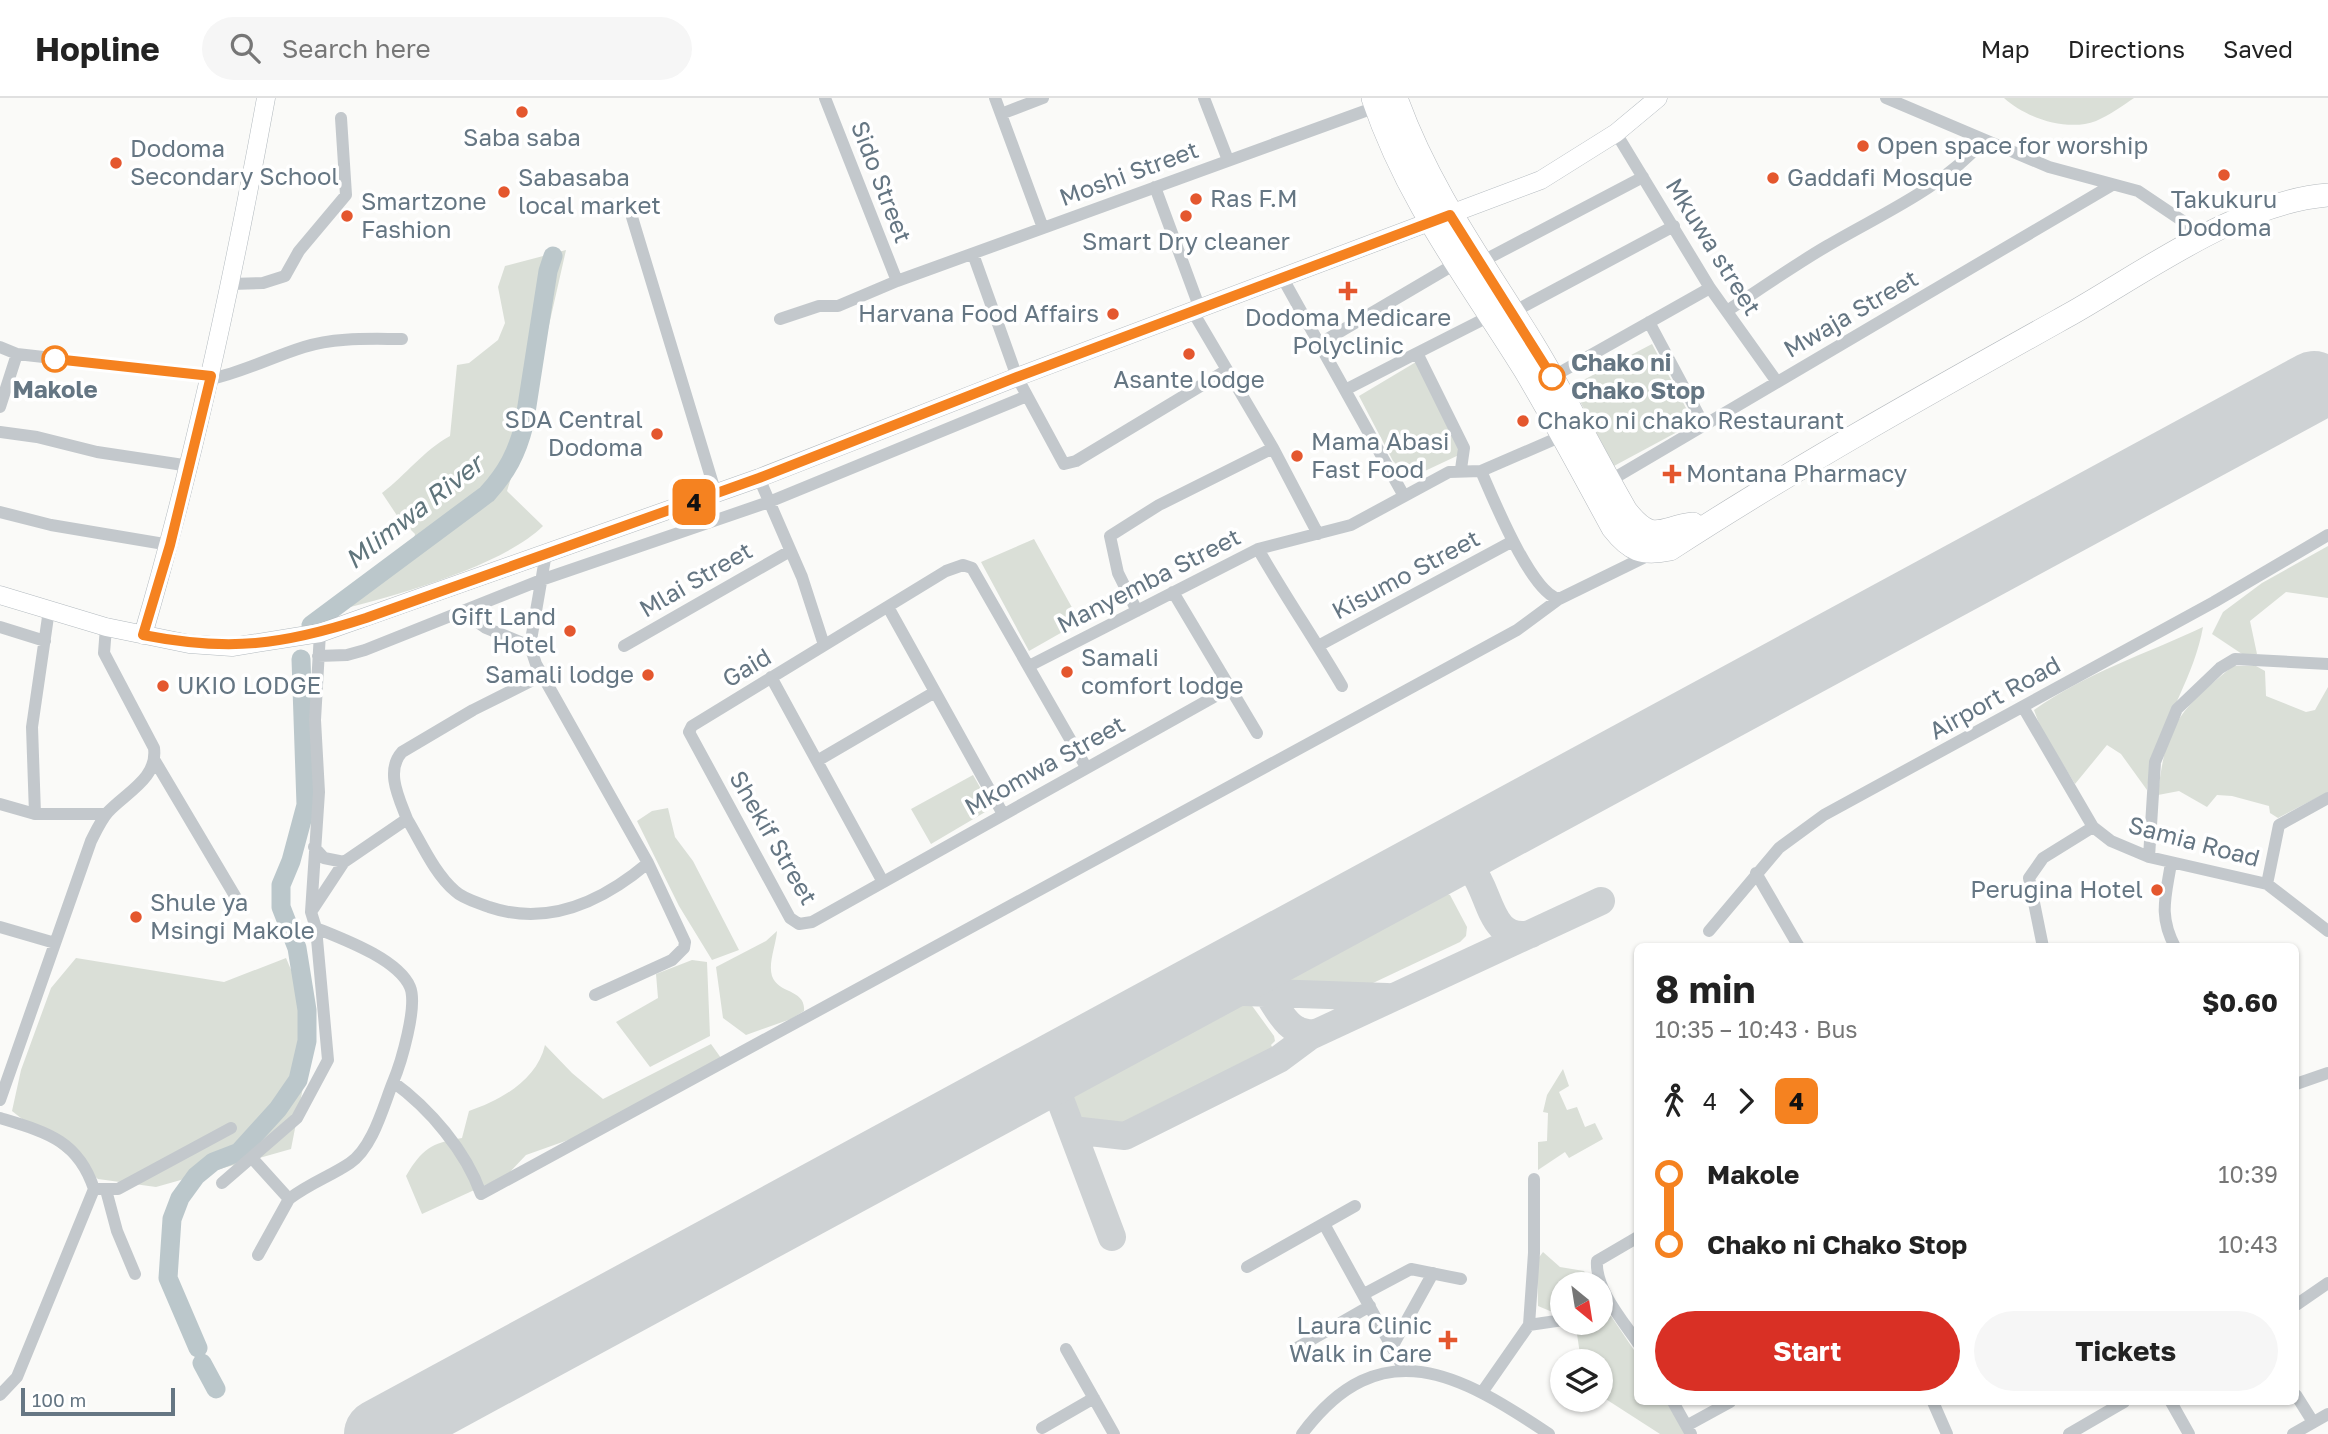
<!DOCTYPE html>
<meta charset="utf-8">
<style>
body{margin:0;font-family:"Golos Text",sans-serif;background:#f6f6f6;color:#222;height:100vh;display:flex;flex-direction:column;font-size:26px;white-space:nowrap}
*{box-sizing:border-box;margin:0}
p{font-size:23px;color:#767676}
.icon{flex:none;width:38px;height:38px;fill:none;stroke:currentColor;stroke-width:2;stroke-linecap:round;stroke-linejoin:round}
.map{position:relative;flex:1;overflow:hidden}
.drawer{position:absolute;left:1634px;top:845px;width:665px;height:462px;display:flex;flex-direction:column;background:#fff;border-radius:10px;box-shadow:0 2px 5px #0004}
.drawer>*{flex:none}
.badge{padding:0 14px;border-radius:10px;font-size:24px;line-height:46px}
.needle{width:46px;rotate:150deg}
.fabs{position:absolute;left:1550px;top:1174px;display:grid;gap:14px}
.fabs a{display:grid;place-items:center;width:63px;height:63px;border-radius:50%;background:#fff;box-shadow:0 2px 5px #0004;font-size:35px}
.scale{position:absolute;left:21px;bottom:18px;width:154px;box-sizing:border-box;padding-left:7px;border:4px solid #657683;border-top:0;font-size:19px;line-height:24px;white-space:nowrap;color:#657683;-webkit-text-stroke:5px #fff;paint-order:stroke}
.map>.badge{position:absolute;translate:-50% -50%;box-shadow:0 0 0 4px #fff}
.legs{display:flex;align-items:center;gap:10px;height:77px;padding:0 21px;font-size:23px}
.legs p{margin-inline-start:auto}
.head{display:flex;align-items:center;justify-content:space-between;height:119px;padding:0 21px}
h1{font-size:38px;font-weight:700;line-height:52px}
.action{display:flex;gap:14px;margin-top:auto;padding:14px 21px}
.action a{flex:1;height:80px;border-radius:42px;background:#d93025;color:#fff;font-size:28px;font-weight:700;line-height:80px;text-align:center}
.action a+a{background:#f6f6f6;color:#222}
ul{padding:0 21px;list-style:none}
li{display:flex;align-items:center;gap:24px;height:70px;font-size:26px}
li i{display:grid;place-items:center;width:10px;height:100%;margin:0 9px;background:currentColor}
li i::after{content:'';width:18px;height:18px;margin:-9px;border:5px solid;border-radius:50%;background:#fff}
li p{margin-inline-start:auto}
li:first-child i{background:linear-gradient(#0000 50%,currentColor 0)}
li:last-child i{background:linear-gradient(currentColor 50%,#0000 0)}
header{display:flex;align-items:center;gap:42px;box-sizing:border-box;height:98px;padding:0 35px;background:#fff;border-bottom:2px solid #e0e0e0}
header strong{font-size:33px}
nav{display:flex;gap:38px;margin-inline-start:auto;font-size:24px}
.search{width:490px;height:63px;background:#f6f6f6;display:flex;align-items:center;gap:18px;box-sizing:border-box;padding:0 24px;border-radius:38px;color:#767676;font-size:26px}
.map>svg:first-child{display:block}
.green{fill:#dadfd7}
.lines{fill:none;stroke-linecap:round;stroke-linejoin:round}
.river{stroke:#bbc7cb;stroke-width:19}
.taxiway{stroke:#ced2d4;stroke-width:28}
.runway{stroke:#ced2d4;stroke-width:70}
.secondary-casing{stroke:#b3babf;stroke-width:19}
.highway-casing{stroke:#b4b9bd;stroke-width:24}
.street{stroke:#c3c8cc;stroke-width:12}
.secondary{stroke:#fff;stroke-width:18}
.highway{stroke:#fff;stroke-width:23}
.line-1-casing{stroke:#fff;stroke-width:16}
.line-1{stroke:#f58220;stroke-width:10}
.poi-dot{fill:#e4572e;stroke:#fff;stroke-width:2.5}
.stop-1-dot{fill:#fff;stroke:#f58220;stroke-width:3.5}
.labels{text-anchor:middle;stroke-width:7;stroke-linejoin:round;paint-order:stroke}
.poi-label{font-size:24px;fill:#657683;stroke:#fff;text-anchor:start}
.street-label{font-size:24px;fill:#657683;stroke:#fff}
.stop-label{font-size:24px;font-weight:bold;fill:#657683;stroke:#fff;text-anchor:start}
.water-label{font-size:26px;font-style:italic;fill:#60757c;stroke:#fff}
</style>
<header>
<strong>Hopline</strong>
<div class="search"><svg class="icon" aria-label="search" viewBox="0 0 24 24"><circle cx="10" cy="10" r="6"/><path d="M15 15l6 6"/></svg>Search here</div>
<nav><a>Map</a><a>Directions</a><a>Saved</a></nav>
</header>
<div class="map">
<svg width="2328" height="1336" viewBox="0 0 2328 1336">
<rect width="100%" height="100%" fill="#fafaf8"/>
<path class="green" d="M2004,0H2134C2122,8 2110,17 2096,23C2067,34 2026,20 2004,0Z
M566,152L547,236L538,293L507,393L543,428C501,470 379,503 320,516L413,447L415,436L398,419L382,395C406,377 424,352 450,338L457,267L469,265L498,242L505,225L498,189L505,168Z
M1652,246L1694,325L1614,368L1572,288Z
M1416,264L1461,356L1410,380L1393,363L1359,298Z
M1034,441L1080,524L1029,553L981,464Z
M2328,448V500L2286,494L2250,523L2257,556H2242L2212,536L2223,514L2262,485Z
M2203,529C2193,586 2154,634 2147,692L2121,656L2107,647L2075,686L2041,631L2034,612C2086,575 2146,556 2203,529Z
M2233,568H2256L2265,573L2266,598L2306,614L2315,612L2328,589V694L2278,720L2270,715L2269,708L2232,698L2217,697L2207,709L2179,693L2158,697C2165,627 2180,611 2233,568Z
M973,677L992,710L931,746L911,711Z
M668,710L675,739L693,763L739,852L712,862L679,808L637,723L652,713Z
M1437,792L1450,797L1467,829L1466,838L1460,844L1373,885H1294L1290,881L1289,871Z
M777,833C776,847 768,865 772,878C778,896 806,891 804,913L791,921L746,937L723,920L716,869L766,843Z
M76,860L224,884L286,860L315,928L291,1051L156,1089L98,1081L12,1013L21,972L51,890Z
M692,862L707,864L710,938L650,969L616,924L658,900L656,876Z
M1250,905L1274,938L1275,943L1271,947L1275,954L1117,1031L1077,1024L1069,1003L1074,988L1216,911Z
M711,946L721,960L571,1041L526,1057L507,1077L422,1116L406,1078C422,1051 431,1045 462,1040L469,1013C501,1002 537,982 545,947L572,975L603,1001Z
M1563,971L1569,988L1559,994L1567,1012L1577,1009L1585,1029L1595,1025L1603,1041L1569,1060L1565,1054L1538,1072V1044L1547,1043L1548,1015L1543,1014L1547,997Z
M1543,1154L1560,1169L1584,1173L1592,1186H1563V1214L1550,1213L1538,1208L1537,1162Z
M1611,1218L1638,1258V1304H1666L1687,1336H1660L1601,1298V1264L1581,1263L1577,1236L1582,1225H1601V1220Z"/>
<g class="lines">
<path class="river" d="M311,527L487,396C507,374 517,355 524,327L548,173L553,158
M198,1250L168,1180L172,1121L180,1100L196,1078L213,1064L239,1054L278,1011L298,982L307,943V912L297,850L281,809V787L291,763L306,707L301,561
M202,1265L216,1291"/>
<path class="taxiway" d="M1444,760C1497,757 1476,848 1531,836
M1473,772L1472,754L1479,741
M1237,872L1256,877C1272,898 1287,944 1318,934
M1189,897L1216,893L1387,899
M1049,972L1112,1139
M1072,1032L1125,1038L1279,961L1310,938L1601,803"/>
<path class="runway" d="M379,1336L2314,288"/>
<g class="secondary-casing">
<path id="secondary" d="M0,497L106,529L189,546L232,549L320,535L759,380L1017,279L1541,82L1616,35L1658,0
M143,537C195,360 233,181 266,0"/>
</g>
<g class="highway-casing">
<path id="highway" d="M1373,0C1408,104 1468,180 1525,272C1556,324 1584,377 1613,430C1630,452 1642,457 1670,451C1801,366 1938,290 2074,214C2149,171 2240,104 2328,97
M1396,0C1428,90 1483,165 1533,246C1566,300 1594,358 1626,413C1653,447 1660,430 1693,426"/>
</g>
<path class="street" d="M825,0L897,183
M995,0L1043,130
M1204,0L1228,62
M1886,0L2049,69L2138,93L2205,138
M1001,16L1043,0
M1616,35L1710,190L1777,284
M1155,89L1200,211
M632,119L716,396
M973,156L1017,279L1064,366L1076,363L1227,272
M1481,164L1643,79
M1282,179L1404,398
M231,186L263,185L285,178L299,153L346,97L341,20
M1727,213C1760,191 1793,168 1827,148C1881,116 1941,91 1983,43
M1193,214L1273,350L1318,436
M1513,214L1674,128
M780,221L819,208H838L897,183L1376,9
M1649,224L1704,327
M1319,246L1455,166
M0,249L17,256L211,278
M1552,279L1710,190
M211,281C243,274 272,259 304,249C335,239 370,241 402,241
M1345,292L1417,255
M0,309L17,256
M0,334L37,339L97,354L190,368
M1461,371L1464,350L1417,255L1490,218
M1481,373C1493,400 1531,495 1559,501L1651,456
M759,380L802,479L824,547
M1611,382L2112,87
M0,414L51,427L170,447
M1258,451C1285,498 1315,542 1342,588
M546,455L530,548L536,566L648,765L685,844L684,850L672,862L595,897
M1173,494L1257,635
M888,509L1003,716
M462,513L486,530L530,548
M1137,513L1118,475L1110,438L1159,407L1273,350
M0,529L45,543
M320,535L315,622L319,694L311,814L316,830C343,841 398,861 410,889C418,908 401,965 393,984C429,1010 466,1053 481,1096L1517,532L1559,501
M624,548L790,453
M1318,548L1513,443
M318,558L347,557L365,552L541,482L769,404L1027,298
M1029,568L1258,451L1351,427L1449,374L1481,373L1562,338
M771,579L883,784
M2023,609L2093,729L2111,743L2149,759L2267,786L2328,833
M155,663L238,803
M817,663L935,594
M1086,669L972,470L963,467L946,473L692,628L689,634L790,820L799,826L812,824L1228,591
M0,706L35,716H106
M35,716L32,629L49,512
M407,721C421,744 434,775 455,793C463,801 479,805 489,809C548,829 603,803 648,765
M314,749L324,760L344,764
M2149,759L2155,664L2177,611L2220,570L2235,561L2328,566
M2171,765C2166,798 2158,817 2175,849
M1756,775L1799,849
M2267,786L2279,727L2328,700
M311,814L344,764L407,721C399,700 385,673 402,654L473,612L541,578
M0,829L55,845
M1709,833L1779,750L1824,717L2214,504L2328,437
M2043,849L2029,780L2043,760L2093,729
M2296,986L2328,975
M0,1002L91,743C96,733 101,722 108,714C127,694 158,680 154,650L104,555L106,529
M0,1020C46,1034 78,1042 94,1091
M252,1060L289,1101L258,1157
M222,1085L297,1020L328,962L316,830
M106,1092L117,1133L135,1176
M289,1101C310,1085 331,1078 350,1065C373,1049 383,1009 393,984
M1324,1126L1404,1271
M1638,1139L1597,1163C1595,1191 1623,1223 1638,1245
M1247,1169L1355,1108
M1364,1196L1411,1171L1461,1181
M2296,1207L2328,1185
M1529,1227L1534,1155V1081
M1392,1249L1433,1175
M1066,1251L1114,1336
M1295,1251L1370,1208
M1483,1293L1529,1227L1563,1222
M0,1297L17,1279L94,1091H118L231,1030
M2296,1297L2313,1324
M1673,1304L1691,1336
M1933,1304L1947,1336
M2171,1304L2189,1336
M1688,1327L1730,1304
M1042,1330L1094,1300
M1302,1336C1381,1230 1461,1277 1549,1336
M2069,1336L2124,1304
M2293,1336L2328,1316"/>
<use href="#secondary" class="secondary"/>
<use href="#highway" class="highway"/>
</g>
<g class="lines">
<g class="line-1-casing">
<path id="line-1" d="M55,261L211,278L170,447L143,537C229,554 283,547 366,520L759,380L1017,279L1450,117L1552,279"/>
</g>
<use href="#line-1" class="line-1"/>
</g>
<g class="poi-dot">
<circle cx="522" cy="14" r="7"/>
<circle cx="1863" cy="48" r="7"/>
<circle cx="116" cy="65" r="7"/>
<circle cx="2224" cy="77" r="7"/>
<circle cx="1773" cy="80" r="7"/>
<circle cx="504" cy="94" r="7"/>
<circle cx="1196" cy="101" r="7"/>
<circle cx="347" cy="118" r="7"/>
<circle cx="1186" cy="118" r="7"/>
<path d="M1344.5 182.5h7v7h7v7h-7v7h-7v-7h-7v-7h7z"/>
<circle cx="1113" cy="216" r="7"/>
<circle cx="1189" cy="256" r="7"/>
<circle cx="1523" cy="323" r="7"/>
<circle cx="657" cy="336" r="7"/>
<circle cx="1297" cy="358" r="7"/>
<path d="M1668.5 365.5h7v7h7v7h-7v7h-7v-7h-7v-7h7z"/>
<circle cx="570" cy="533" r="7"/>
<circle cx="1067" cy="574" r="7"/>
<circle cx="648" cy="577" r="7"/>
<circle cx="163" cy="588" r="7"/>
<circle cx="2157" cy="792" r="7"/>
<circle cx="136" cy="819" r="7"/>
<path d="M1444.5 1231.5h7v7h7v7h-7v7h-7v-7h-7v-7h7z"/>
</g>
<g class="stop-1-dot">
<circle cx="55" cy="261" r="12"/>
<circle cx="1552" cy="279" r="12"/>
</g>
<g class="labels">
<g class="poi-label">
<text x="522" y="48" text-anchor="middle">Saba saba</text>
<text x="1877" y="56">Open space for worship</text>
<text x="130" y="59">Dodoma<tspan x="130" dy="28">Secondary School</tspan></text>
<text x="518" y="88">Sabasaba<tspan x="518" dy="28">local market</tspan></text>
<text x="1787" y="88">Gaddafi Mosque</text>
<text x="1210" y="109">Ras F.M</text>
<text x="2224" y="110" text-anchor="middle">Takukuru<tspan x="2224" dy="28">Dodoma</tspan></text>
<text x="361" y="112">Smartzone<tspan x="361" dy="28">Fashion</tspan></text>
<text x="1186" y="152" text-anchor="middle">Smart Dry cleaner</text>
<text x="1099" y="224" text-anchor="end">Harvana Food Affairs</text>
<text x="1348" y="228" text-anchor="middle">Dodoma Medicare<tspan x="1348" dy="28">Polyclinic</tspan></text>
<text x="1189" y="290" text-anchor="middle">Asante lodge</text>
<text x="643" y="330" text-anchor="end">SDA Central<tspan x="643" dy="28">Dodoma</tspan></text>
<text x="1537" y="331">Chako ni chako Restaurant</text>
<text x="1311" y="352">Mama Abasi<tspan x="1311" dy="28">Fast Food</tspan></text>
<text x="1686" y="384">Montana Pharmacy</text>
<text x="556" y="527" text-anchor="end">Gift Land<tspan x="556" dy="28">Hotel</tspan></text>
<text x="1081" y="568">Samali<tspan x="1081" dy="28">comfort lodge</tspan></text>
<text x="634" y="585" text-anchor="end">Samali lodge</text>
<text x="177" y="596">UKIO LODGE</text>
<text x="2143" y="800" text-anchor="end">Perugina Hotel</text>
<text x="150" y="813">Shule ya<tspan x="150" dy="28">Msingi Makole</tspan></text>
<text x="1432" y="1236" text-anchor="end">Laura Clinic<tspan x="1432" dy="28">Walk in Care</tspan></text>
</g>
<g class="street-label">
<text transform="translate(1129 76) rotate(-20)" y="8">Moshi Street</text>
<text transform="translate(881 84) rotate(69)" y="8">Sido Street</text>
<text transform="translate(1713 149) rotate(58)" y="8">Mkuwa street</text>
<text transform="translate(1851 216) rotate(-30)" y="8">Mwaja Street</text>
<text transform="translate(1406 477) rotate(-28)" y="8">Kisumo Street</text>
<text transform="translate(696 482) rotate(-30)" y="8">Mlai Street</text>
<text transform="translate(1149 483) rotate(-27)" y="8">Manyemba Street</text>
<text transform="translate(747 570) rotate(-31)" y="8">Gaid</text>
<text transform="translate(1995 600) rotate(-29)" y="8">Airport Road</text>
<text transform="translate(1045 668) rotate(-29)" y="8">Mkomwa Street</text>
<text transform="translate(773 740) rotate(60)" y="8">Shekif Street</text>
<text transform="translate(2194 744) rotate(15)" y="8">Samia Road</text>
</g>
<g class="stop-label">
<text x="1571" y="273">Chako ni<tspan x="1571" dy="28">Chako Stop</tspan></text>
<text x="55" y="300" text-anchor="middle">Makole</text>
</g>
<g class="water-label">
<text transform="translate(414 414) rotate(-38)" y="9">Mlimwa River</text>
</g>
</g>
</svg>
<div class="fabs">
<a><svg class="needle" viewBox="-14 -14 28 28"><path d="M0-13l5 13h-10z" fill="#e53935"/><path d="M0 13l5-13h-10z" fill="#767676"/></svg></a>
<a><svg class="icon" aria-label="layers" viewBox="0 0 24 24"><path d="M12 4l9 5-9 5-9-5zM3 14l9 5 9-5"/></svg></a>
</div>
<div class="scale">100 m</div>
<b class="badge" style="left:694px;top:404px;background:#f58220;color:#111">4</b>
<section class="drawer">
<div class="head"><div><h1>8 min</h1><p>10:35 – 10:43 · Bus</p></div><b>$0.60</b></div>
<div class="legs"><svg class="icon" aria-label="walk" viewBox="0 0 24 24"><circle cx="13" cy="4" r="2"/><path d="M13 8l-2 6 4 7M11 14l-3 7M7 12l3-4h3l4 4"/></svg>4<svg class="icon" aria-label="forward" viewBox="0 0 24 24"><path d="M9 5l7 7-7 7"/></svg><b class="badge" style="background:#f58220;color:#111">4</b></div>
<ul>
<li><i style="color:#f58220"></i><b>Makole</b><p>10:39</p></li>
<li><i style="color:#f58220"></i><b>Chako ni Chako Stop</b><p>10:43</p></li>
</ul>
<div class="action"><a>Start</a><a>Tickets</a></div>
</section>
</div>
